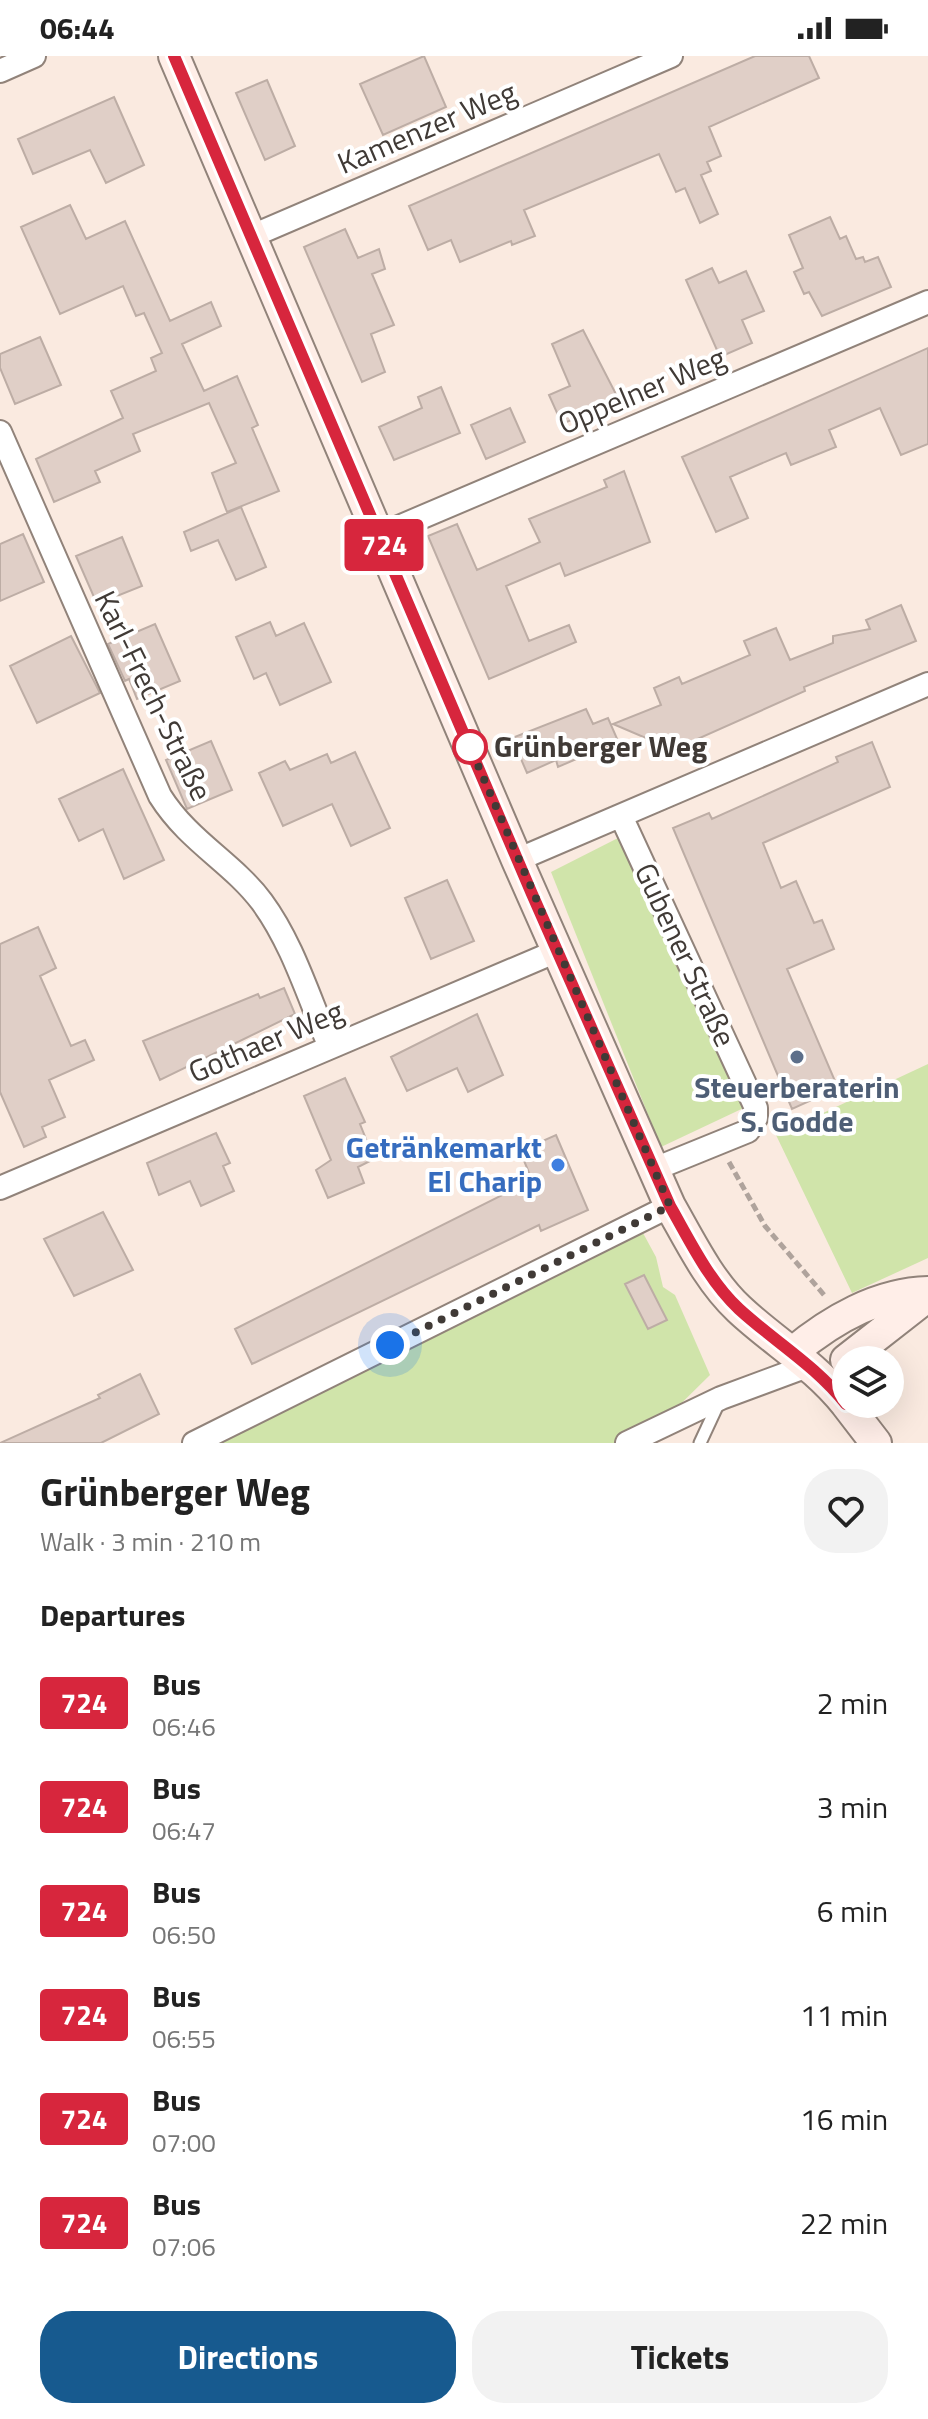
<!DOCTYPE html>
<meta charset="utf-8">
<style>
body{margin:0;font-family:"Titillium Web",sans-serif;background:#f2f2f2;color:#222;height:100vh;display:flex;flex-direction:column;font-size:30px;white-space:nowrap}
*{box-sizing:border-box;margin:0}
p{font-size:26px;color:#767676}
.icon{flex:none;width:44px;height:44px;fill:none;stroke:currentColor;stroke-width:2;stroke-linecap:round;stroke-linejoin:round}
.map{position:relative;height:1387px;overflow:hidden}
.sheet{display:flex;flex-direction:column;background:#fff;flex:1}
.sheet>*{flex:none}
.badge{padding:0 16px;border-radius:6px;font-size:28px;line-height:52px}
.controls{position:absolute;left:832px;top:1290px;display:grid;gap:16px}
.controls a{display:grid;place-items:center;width:72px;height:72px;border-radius:50%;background:#fff;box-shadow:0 8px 32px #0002;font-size:40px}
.you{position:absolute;width:40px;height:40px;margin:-20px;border:6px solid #fff;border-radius:50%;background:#1a73e8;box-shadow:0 0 0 12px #1a73e833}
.map>.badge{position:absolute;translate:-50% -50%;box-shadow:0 0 0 4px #fff}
h2{padding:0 40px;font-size:30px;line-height:72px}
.round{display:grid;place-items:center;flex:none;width:84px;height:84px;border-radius:32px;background:#f2f2f2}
.head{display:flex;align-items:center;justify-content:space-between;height:136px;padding:0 40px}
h1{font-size:38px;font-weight:700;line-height:60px}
.action{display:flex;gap:16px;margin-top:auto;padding:16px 40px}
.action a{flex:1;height:92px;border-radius:32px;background:#175a8f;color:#fff;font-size:32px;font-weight:700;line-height:92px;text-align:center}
.action a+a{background:#f2f2f2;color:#222}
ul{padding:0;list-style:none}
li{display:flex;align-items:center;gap:24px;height:104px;padding:0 40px}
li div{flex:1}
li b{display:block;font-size:30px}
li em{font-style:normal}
li .badge{min-width:88px;font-weight:700;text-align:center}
.status{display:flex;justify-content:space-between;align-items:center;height:56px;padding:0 40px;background:#fff;direction:ltr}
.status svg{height:22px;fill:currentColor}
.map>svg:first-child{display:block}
.green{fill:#d0e4aa}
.building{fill:#e0cfc7;stroke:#bdada5;stroke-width:2}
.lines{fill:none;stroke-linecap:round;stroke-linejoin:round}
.lane-casing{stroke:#91837a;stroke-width:15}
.street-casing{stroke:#91837a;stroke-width:26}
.secondary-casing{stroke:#91837a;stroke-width:34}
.path{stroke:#afa39c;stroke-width:5;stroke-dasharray:8 4;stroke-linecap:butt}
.lane{stroke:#fff;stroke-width:11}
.street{stroke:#fff;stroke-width:22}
.secondary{stroke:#ffeee8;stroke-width:30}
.line-casing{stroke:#fff;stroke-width:18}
.line{stroke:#d7263d;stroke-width:12}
.walk{stroke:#403a36;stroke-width:8;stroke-dasharray:0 14.4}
.stop-dot{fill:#fff;stroke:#d7263d;stroke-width:4}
.service-dot{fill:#5c6f8a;stroke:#fff;stroke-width:3}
.shop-dot{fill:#3f7fe0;stroke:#fff;stroke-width:3}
.labels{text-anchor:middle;stroke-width:8;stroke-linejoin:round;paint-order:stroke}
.street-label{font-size:30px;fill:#403a36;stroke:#fff}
.stop-label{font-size:30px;font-weight:bold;fill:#403a36;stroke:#fff;text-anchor:start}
.service-label{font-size:30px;font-weight:bold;fill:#4e5e75;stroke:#fff}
.shop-label{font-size:30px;font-weight:bold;fill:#366cbe;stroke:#fff;text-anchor:end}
</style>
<div class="status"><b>06:44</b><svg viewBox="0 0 49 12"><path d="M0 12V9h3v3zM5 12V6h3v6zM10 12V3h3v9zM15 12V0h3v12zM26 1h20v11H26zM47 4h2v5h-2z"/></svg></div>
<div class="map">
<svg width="928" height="1387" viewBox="0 0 928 1387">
<rect width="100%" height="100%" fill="#faeae0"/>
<path class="green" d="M618,782L750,1049L661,1091L551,816Z
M928,1008V1202L852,1237L776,1079Z
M643,1177L656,1201L663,1231L675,1239L710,1319L641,1387H214Z"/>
<path class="building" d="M424,0L446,51L383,79L360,28Z
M755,0H809L819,22L709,71L721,100L707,106L711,115L701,119L718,158L700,167L685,132L676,136L659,98L524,154L535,180L512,189L511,185L460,206L451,184L428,194L409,150Z
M267,24L295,90L265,104L236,37Z
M114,41L144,109L106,127L90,94L33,118L18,83Z
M70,149L86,183L125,165L170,265L211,246L221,270L182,288L204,335L237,320L258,369L252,372L279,435L227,456L212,417L236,407L209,347L133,378L140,395L95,415L100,426L54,446L36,403L123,362L111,335L156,315L151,302L162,297L144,257L136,260L123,230L60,258L21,171Z
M830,161L840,183L846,180L856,203L863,201L865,206L878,201L891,231L822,260L809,236L804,238L794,216L803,212L789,179Z
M345,173L358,202L379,193L385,213L372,218L394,269L371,278L385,316L362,326L304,191Z
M712,212L719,227L746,215L764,255L742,264L752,287L720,301L686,224Z
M583,274L619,344L562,368L549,339L570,330L552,288Z
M40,281L61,329L15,348L0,312V298Z
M928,292V388L901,399L880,352L829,374L836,391L791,409L786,397L730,421L748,462L716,476L682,401Z
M441,331L460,377L394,404L379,371L422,352L418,341Z
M510,352L525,386L486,403L471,369Z
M624,415L650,486L565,520L560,507L506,530L529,585L569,569L576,586L489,623L428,480L457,468L477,514L540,486L529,463L607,431L604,424Z
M241,451L266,511L236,524L218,484L191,495L184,476Z
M23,478L44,526L0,545V488Z
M122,481L142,530L97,548L76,500Z
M901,549L916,585L804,631L805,635L664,698L660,688L613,668L661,649L654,632L679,621L682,628L750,599L744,585L776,572L790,604L833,587V580L870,573L866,564Z
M270,566L276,580L304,567L331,626L280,649L266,617L254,623L236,581Z
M155,568L180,625L137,643L129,623L125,625L108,588Z
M71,580L100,637L37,667L10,610Z
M586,653L593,668L608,662L618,685L558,711L556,704L527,717L512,682Z
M211,685L232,734L187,753L166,704Z
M872,686L890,731L763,787L781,832L796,825L814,867L822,864L834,893L787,913L838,1032L792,1053L673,772L709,757L712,763L838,706L836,701Z
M355,696L390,772L351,790L332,748L283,770L259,717L285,705L290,714L327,698L331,707Z
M123,713L164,804L124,823L103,773L79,785L59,743Z
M447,824L474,885L431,903L405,842Z
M38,871L56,912L40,920L71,990L85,984L94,1004L49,1024L65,1061L42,1071L46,1081L24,1091L0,1036V888Z
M284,932L295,958L160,1024L143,985L258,938L260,942Z
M477,958L503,1019L468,1036L457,1012L407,1035L391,1001Z
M345,1022L365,1066L360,1068L374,1103L358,1111L364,1127L328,1142L316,1114L331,1104L304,1040Z
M216,1077L230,1107L223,1110L234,1135L201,1150L190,1125L159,1139L147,1107Z
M556,1079L588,1154L541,1175L539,1169L252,1308L235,1273L532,1124L520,1095Z
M103,1156L133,1214L74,1240L44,1183Z
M644,1219L667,1264L648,1273L625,1228Z
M140,1318L159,1358L101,1387H0L100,1342L98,1339Z"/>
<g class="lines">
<g class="lane-casing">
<path id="lane" d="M700,1387L720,1344"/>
</g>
<g class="street-casing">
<path id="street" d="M0,15L34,0
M252,180L671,0
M0,376L160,740C189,786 232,806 262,846C293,888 309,943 330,991
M380,479L928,246
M621,760L756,1052V1062L748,1075L652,1114
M517,804L928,628
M0,1132L557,895
M194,1387L670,1150
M627,1387L721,1342L810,1309"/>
</g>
<g class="secondary-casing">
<path id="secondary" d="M174,0L517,804L670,1150C690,1185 709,1225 739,1253C774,1286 815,1309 846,1348
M793,1296C830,1265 878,1237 928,1236
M846,1304L928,1240
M846,1348L876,1387"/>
</g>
<path class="path" d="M729,1106L765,1170L825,1240"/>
<use href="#lane" class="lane"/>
<use href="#street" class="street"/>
<use href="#secondary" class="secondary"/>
</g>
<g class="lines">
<g class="line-casing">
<path id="line" d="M174,0L532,838L670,1150C690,1185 709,1225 739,1253C775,1286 815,1309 846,1348"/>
</g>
<use href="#line" class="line"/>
<path class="walk" d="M390,1289L670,1150L470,691"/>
</g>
<circle class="stop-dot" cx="470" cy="691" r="16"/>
<circle class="service-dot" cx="797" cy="1001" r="8"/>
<circle class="shop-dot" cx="558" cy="1109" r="8"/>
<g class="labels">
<g class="street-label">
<text transform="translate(427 72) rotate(-23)" y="10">Kamenzer Weg</text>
<text transform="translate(642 335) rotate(-23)" y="10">Oppelner Weg</text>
<text transform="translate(153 640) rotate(64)" y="10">Karl-Frech-Straße</text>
<text transform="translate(685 899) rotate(65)" y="10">Gubener Straße</text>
<text transform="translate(266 986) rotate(-23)" y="10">Gothaer Weg</text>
</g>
<g class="stop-label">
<text x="494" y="701">Grünberger Weg</text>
</g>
<g class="service-label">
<text x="797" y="1042">Steuerberaterin<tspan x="797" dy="34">S. Godde</tspan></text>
</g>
<g class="shop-label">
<text x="542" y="1102">Getränkemarkt<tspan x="542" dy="34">El Charip</tspan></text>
</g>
</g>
</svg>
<div class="controls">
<a><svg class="icon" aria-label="layers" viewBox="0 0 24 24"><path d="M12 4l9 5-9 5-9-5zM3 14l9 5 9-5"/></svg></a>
</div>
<div class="you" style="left:390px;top:1289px"></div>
<b class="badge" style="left:384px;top:489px;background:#d7263d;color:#fff">724</b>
</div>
<section class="sheet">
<div class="head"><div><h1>Grünberger Weg</h1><p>Walk · 3 min · 210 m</p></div><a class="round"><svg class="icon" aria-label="heart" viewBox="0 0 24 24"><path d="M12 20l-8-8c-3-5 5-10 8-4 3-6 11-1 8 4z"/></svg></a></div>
<h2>Departures</h2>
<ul>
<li><span class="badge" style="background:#d7263d;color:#fff">724</span><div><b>Bus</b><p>06:46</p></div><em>2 min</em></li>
<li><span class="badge" style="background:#d7263d;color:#fff">724</span><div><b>Bus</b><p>06:47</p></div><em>3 min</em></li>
<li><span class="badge" style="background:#d7263d;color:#fff">724</span><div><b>Bus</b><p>06:50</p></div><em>6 min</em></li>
<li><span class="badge" style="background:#d7263d;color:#fff">724</span><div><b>Bus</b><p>06:55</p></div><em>11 min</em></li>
<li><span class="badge" style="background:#d7263d;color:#fff">724</span><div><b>Bus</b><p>07:00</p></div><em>16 min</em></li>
<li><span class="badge" style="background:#d7263d;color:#fff">724</span><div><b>Bus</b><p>07:06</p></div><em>22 min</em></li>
</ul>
<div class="action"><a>Directions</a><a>Tickets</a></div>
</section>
